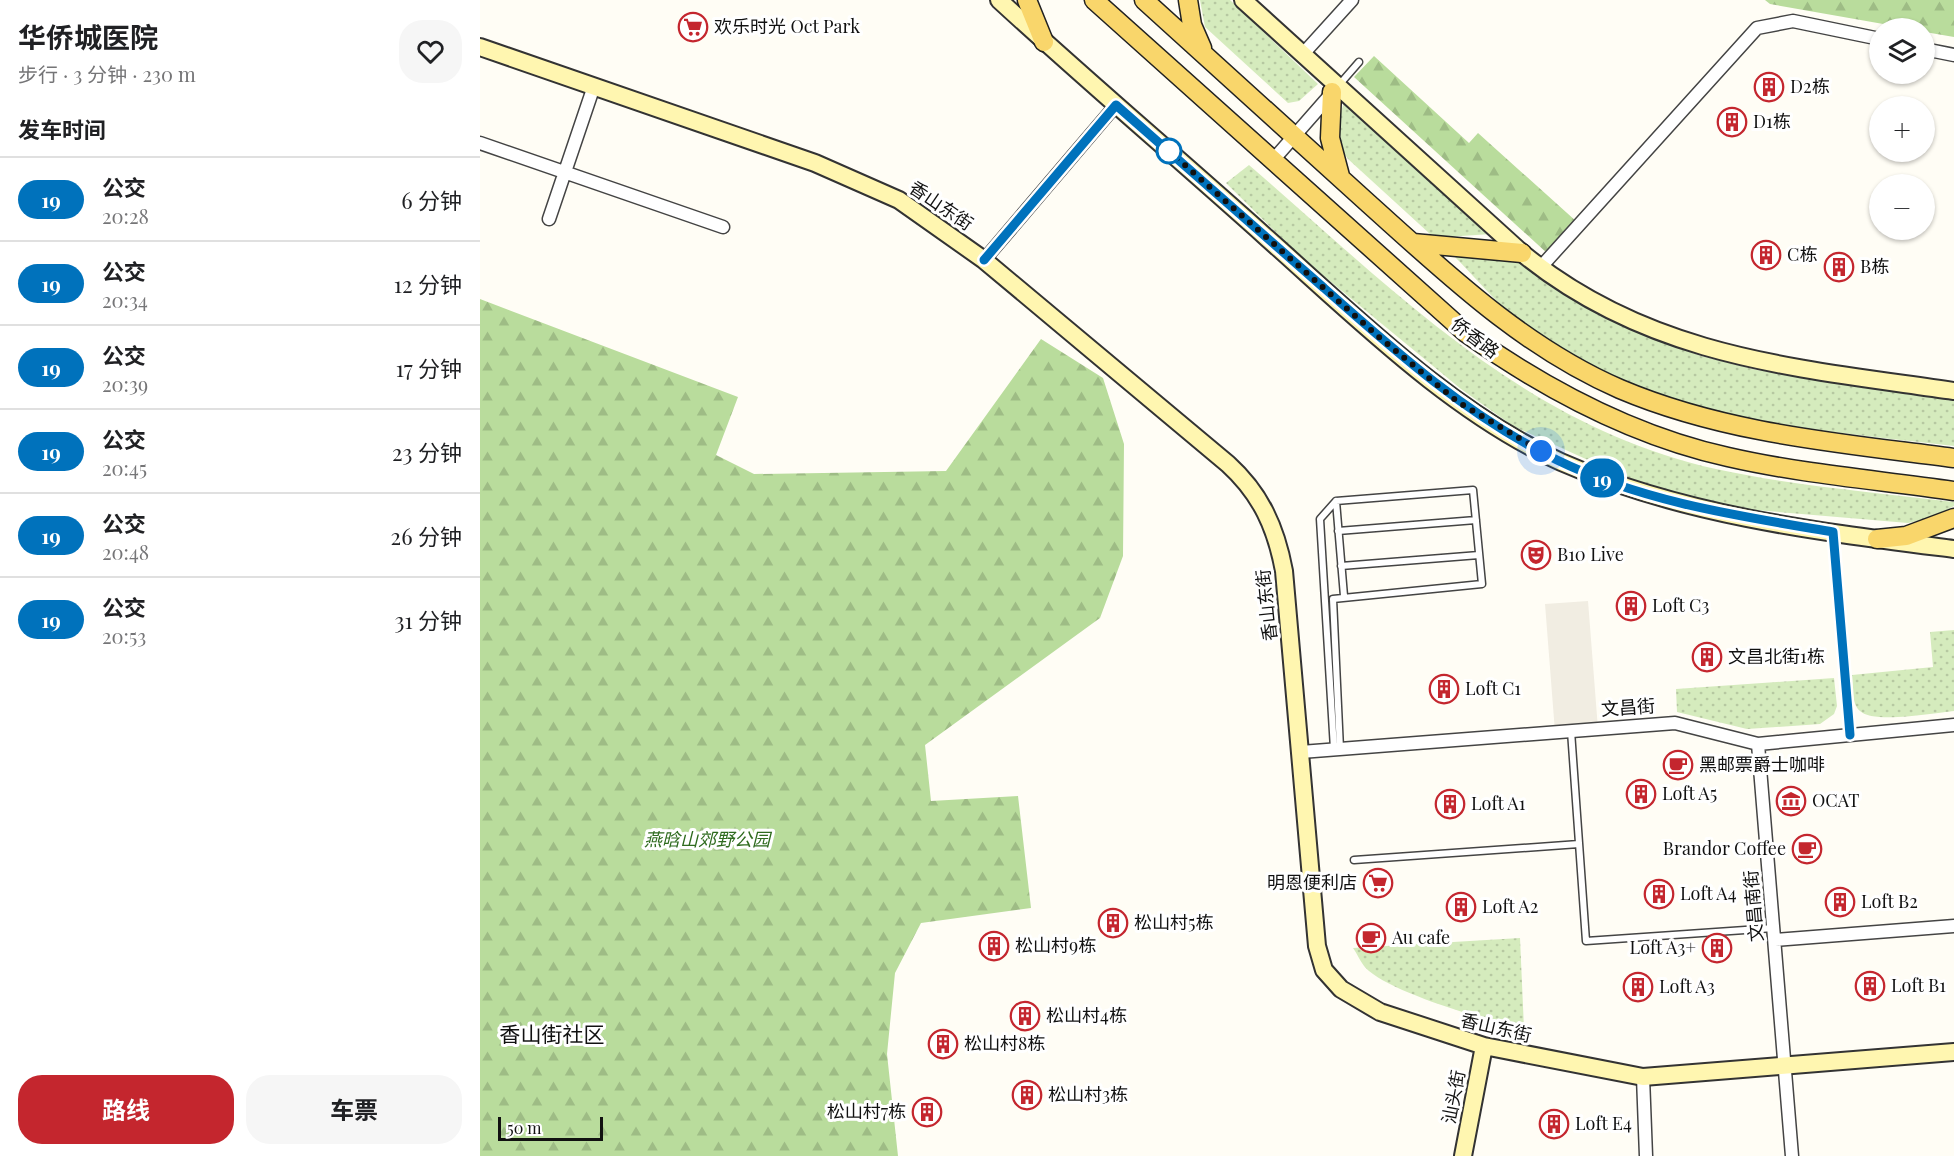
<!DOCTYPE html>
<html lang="zh">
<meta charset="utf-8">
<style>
body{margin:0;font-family:"Playfair Display","Noto Sans SC",serif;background:#f6f6f6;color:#202124;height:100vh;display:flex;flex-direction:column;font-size:22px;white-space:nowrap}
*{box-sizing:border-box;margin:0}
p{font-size:20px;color:#757577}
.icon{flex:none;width:33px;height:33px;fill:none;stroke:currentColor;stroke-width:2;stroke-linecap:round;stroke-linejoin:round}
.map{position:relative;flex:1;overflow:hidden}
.details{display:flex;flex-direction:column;background:#fff;width:480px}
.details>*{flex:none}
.badge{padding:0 12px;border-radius:20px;font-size:21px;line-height:39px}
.fabs{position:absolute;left:1389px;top:18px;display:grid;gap:12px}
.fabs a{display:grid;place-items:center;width:66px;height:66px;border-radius:50%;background:#fff;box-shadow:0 2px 4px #0004;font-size:30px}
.scale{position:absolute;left:18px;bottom:15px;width:105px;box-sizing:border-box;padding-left:6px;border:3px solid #111;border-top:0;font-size:16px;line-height:21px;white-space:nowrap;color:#111;-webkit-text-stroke:4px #fff;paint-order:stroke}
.you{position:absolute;width:30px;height:30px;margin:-15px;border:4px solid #fff;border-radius:50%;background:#1a73e8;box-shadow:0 0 0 9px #1a73e833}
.map>.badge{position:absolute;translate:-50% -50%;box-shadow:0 0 0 3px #fff}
h2{padding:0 18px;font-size:22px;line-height:54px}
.round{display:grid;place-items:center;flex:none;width:63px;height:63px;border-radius:24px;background:#f6f6f6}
.overview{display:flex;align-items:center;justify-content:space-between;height:102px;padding:0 18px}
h1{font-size:28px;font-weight:700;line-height:45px}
.button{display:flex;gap:12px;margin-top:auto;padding:12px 18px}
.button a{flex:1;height:69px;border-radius:24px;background:#c4262e;color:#fff;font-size:24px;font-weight:700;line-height:69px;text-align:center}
.button a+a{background:#f6f6f6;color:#202124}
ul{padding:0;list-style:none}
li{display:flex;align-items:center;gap:18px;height:84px;padding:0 18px;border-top:2px solid #e0e0e0}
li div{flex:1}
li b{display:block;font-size:22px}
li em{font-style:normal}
li .badge{min-width:66px;font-weight:700;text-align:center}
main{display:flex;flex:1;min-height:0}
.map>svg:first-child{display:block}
.grass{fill:url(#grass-dots)}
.forest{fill:url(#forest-firs)}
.plaza{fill:#f1ede2}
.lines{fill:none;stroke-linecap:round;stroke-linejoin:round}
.lane-casing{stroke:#444;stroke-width:9}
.street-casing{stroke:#444;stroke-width:15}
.secondary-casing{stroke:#333;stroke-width:20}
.primary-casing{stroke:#222;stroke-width:21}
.lane{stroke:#fff;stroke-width:6}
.street{stroke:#fff;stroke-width:12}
.secondary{stroke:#fff6b0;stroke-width:16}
.primary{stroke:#f9d66b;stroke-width:18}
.line-casing{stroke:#fff;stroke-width:14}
.line{stroke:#0072bc;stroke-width:9}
.walk{stroke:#111;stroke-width:6;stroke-dasharray:0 10.8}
.stop-dot{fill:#fff;stroke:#0072bc;stroke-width:3}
.labels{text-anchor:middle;stroke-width:6;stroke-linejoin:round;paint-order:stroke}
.poi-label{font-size:18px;fill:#111;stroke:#fff;text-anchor:start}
.street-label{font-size:18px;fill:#111;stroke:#fff}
.park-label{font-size:18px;font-style:italic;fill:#2f6b1f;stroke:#fff}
.quarter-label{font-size:21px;fill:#111;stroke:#fff}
</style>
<main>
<section class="details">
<div class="overview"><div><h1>华侨城医院</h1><p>步行 · 3 分钟 · 230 m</p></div><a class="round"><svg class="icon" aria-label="heart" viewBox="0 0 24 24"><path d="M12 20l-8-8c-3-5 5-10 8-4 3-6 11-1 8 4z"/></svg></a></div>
<h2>发车时间</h2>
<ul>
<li><span class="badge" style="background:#0072bc;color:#fff">19</span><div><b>公交</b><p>20:28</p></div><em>6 分钟</em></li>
<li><span class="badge" style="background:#0072bc;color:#fff">19</span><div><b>公交</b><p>20:34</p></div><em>12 分钟</em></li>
<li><span class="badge" style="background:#0072bc;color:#fff">19</span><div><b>公交</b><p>20:39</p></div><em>17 分钟</em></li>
<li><span class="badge" style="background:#0072bc;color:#fff">19</span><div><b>公交</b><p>20:45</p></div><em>23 分钟</em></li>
<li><span class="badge" style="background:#0072bc;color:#fff">19</span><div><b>公交</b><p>20:48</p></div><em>26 分钟</em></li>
<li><span class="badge" style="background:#0072bc;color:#fff">19</span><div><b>公交</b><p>20:53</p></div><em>31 分钟</em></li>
</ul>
<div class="button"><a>路线</a><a>车票</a></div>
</section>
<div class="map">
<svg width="1474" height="1156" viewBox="0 0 1474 1156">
<defs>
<pattern id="grass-dots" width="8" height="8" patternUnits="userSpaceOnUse" patternTransform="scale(1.5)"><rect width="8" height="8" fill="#d5ebbd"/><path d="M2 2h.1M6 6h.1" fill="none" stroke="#b6c8a1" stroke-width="1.8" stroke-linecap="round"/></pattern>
<pattern id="forest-firs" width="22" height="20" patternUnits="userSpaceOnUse" patternTransform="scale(1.5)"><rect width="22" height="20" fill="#b9dc9c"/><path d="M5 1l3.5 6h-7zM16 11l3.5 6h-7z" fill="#9ebc85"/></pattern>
</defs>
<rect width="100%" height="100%" fill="#fffdf5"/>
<path class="grass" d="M720,0H750L838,84L819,101L808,103L725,27Z
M864,103L1011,234L966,237L950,234L868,159C855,141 856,123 864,103Z
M769,165C913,289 1043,426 1236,469C1314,486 1395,492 1474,502V506L1451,518L1428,523L1275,510L1208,498L1141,475L1033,426L981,389L823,259L746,183Z
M976,253L1042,260L1115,311L1168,337L1221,356L1277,370L1474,400V446C1322,429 1156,417 1032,315C1012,298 994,276 975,257Z
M1474,630V711C1455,713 1393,724 1380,711C1371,703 1373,687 1372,675L1453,667L1450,632Z
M1354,678L1357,706L1354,714L1340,724L1267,729L1197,712L1196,689Z
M1040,938L1044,1029C1008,1021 916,994 889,971C882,966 878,955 873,948Z"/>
<path class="forest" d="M1285,0H1474V37L1445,32L1444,28H1426L1290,4Z
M894,56L989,143L998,133L1097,222L1068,254L874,77Z
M0,299L258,397L236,455L274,474L466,471L561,339L623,378L644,444L643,556L620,618L445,745L451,801L538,796L551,908L441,923L415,973L407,1054L418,1156H0Z"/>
<path class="plaza" d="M1108,601L1118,729L1075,732L1065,604Z"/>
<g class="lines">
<g class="lane-casing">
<path id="lane" d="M859,85L879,62
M858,531L996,520
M1353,535L1370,735
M861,566L999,555
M1091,731L1106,941L1294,928
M854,749L840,519L856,501
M860,749L853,599L1002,584L993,490L856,501L864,596
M874,860L1099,844"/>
</g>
<g class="street-casing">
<path id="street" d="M1444,49L1474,55
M823,54L872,0
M0,143L243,227
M794,159L852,93
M69,219L114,86
M504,260L636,105
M1060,268L1277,28L1313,21L1400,39
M1278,744L1312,1156
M821,752L1195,723L1278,744L1474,725
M1295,940L1474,926
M1163,1077L1166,1156"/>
</g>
<g class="secondary-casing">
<path id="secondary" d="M519,0C607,81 698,158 787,238C876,317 972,413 1081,462C1204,516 1341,532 1474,549
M763,0L1042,253C1170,358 1317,368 1474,391
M0,47L335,163L419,200L504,260L748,464C781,494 796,528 804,571L837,946L844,970L861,989L900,1012L1004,1046L1163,1077L1474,1052
M983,1156L1004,1046"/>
</g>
<g class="primary-casing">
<path id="primary" d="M547,0L564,42
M614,0L986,333C1065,389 1153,436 1248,457C1322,474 1399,480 1474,491
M664,0C739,68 814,136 889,204C967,274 1043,347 1140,389C1246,434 1361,443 1474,458
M708,0L712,25L722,48
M852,92L850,138L860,176
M933,243L1042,253
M1397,539L1426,536L1474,518"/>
</g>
<use href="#lane" class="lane"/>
<use href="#street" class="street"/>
<use href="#secondary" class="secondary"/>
<use href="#primary" class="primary"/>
</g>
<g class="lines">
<g class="line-casing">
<path id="line" d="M504,260L636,105C706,166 775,227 844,288C917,353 989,417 1077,460C1163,502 1259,516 1353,532L1370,735"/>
</g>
<use href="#line" class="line"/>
<path class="walk" d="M689,151L899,337L978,402L1061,451"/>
</g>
<defs>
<g id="supermarket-ring" transform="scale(1.5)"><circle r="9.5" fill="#fff" stroke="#c4262e" stroke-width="1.5"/><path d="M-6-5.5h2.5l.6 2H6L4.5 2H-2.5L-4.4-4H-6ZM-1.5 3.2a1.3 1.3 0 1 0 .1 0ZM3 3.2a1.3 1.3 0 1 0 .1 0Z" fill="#c4262e"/></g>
<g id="building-ring" transform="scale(1.5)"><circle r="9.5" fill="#fff" stroke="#c4262e" stroke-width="1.5"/><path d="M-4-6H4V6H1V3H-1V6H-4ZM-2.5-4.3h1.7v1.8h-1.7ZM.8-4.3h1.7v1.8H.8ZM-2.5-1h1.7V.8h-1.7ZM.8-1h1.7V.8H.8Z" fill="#c4262e"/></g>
<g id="theatre-ring" transform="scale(1.5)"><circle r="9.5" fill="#fff" stroke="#c4262e" stroke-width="1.5"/><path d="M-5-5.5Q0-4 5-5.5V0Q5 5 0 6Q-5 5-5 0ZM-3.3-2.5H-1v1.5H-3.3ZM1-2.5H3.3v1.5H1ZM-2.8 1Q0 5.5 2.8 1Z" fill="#c4262e"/></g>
<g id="cafe-ring" transform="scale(1.5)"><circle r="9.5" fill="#fff" stroke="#c4262e" stroke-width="1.5"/><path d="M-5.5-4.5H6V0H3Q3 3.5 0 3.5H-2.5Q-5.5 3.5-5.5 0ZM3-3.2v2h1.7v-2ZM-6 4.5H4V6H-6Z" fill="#c4262e"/></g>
<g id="museum-ring" transform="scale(1.5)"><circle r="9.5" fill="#fff" stroke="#c4262e" stroke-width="1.5"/><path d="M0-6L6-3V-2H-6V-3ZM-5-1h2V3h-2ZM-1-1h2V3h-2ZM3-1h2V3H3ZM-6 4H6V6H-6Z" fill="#c4262e"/></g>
</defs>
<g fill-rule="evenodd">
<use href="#supermarket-ring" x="213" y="27"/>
<use href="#building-ring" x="1289" y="87"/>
<use href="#building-ring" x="1252" y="122"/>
<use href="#building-ring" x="1286" y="255"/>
<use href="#building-ring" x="1359" y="267"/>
<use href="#theatre-ring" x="1056" y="555"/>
<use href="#building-ring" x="1151" y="606"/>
<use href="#building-ring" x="1227" y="657"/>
<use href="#building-ring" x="964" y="689"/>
<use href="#cafe-ring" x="1198" y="765"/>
<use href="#building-ring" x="1161" y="794"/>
<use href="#museum-ring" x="1311" y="801"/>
<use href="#building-ring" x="970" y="804"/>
<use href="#cafe-ring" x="1327" y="849"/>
<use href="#supermarket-ring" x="898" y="883"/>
<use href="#building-ring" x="1179" y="894"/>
<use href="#building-ring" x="1360" y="902"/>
<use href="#building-ring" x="981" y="907"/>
<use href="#building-ring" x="633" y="923"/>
<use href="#cafe-ring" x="891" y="938"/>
<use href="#building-ring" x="514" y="946"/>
<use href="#building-ring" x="1237" y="948"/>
<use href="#building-ring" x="1390" y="986"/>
<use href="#building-ring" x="1158" y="987"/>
<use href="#building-ring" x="545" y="1016"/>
<use href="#building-ring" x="463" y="1044"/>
<use href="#building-ring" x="547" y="1095"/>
<use href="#building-ring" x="447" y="1112"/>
<use href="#building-ring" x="1074" y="1124"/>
</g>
<circle class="stop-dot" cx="689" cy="151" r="12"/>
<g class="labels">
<g class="poi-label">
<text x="234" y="33">欢乐时光 Oct Park</text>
<text x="1310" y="93">D2栋</text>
<text x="1273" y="128">D1栋</text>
<text x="1307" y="261">C栋</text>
<text x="1380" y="273">B栋</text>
<text x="1077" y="561">B10 Live</text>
<text x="1172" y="612">Loft C3</text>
<text x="1248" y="663">文昌北街1栋</text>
<text x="985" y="695">Loft C1</text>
<text x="1219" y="771">黑邮票爵士咖啡</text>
<text x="1182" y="800">Loft A5</text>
<text x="1332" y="807">OCAT</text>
<text x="991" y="810">Loft A1</text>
<text x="1306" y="855" text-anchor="end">Brandor Coffee</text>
<text x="877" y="889" text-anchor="end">明恩便利店</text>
<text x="1200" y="900">Loft A4</text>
<text x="1381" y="908">Loft B2</text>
<text x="1002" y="913">Loft A2</text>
<text x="654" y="929">松山村5栋</text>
<text x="912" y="944">Au cafe</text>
<text x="535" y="952">松山村9栋</text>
<text x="1216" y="954" text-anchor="end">Loft A3+</text>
<text x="1411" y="992">Loft B1</text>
<text x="1179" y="993">Loft A3</text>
<text x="566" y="1022">松山村4栋</text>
<text x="484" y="1050">松山村8栋</text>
<text x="568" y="1101">松山村3栋</text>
<text x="426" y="1118" text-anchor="end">松山村7栋</text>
<text x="1095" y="1130">Loft E4</text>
</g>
<g class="street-label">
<text transform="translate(461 206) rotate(34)" y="6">香山东街</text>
<text transform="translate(995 338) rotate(37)" y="6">侨香路</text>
<text transform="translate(787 605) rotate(-96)" y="6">香山东街</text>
<text transform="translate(1148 708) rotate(-4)" y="6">文昌街</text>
<text transform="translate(1274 906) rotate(-95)" y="6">文昌南街</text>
<text transform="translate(1016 1028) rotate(13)" y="6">香山东街</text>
<text transform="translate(974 1097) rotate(-79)" y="6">汕头街</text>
</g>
<g class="park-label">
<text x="227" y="846">燕晗山郊野公园</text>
</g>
<g class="quarter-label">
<text x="72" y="1042">香山街社区</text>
</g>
</g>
</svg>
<div class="fabs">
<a><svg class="icon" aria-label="layers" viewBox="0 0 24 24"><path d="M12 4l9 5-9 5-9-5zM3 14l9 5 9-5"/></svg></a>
<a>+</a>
<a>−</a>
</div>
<div class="scale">50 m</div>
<div class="you" style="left:1061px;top:451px"></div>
<b class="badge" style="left:1122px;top:478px;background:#0072bc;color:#fff">19</b>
</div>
</main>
